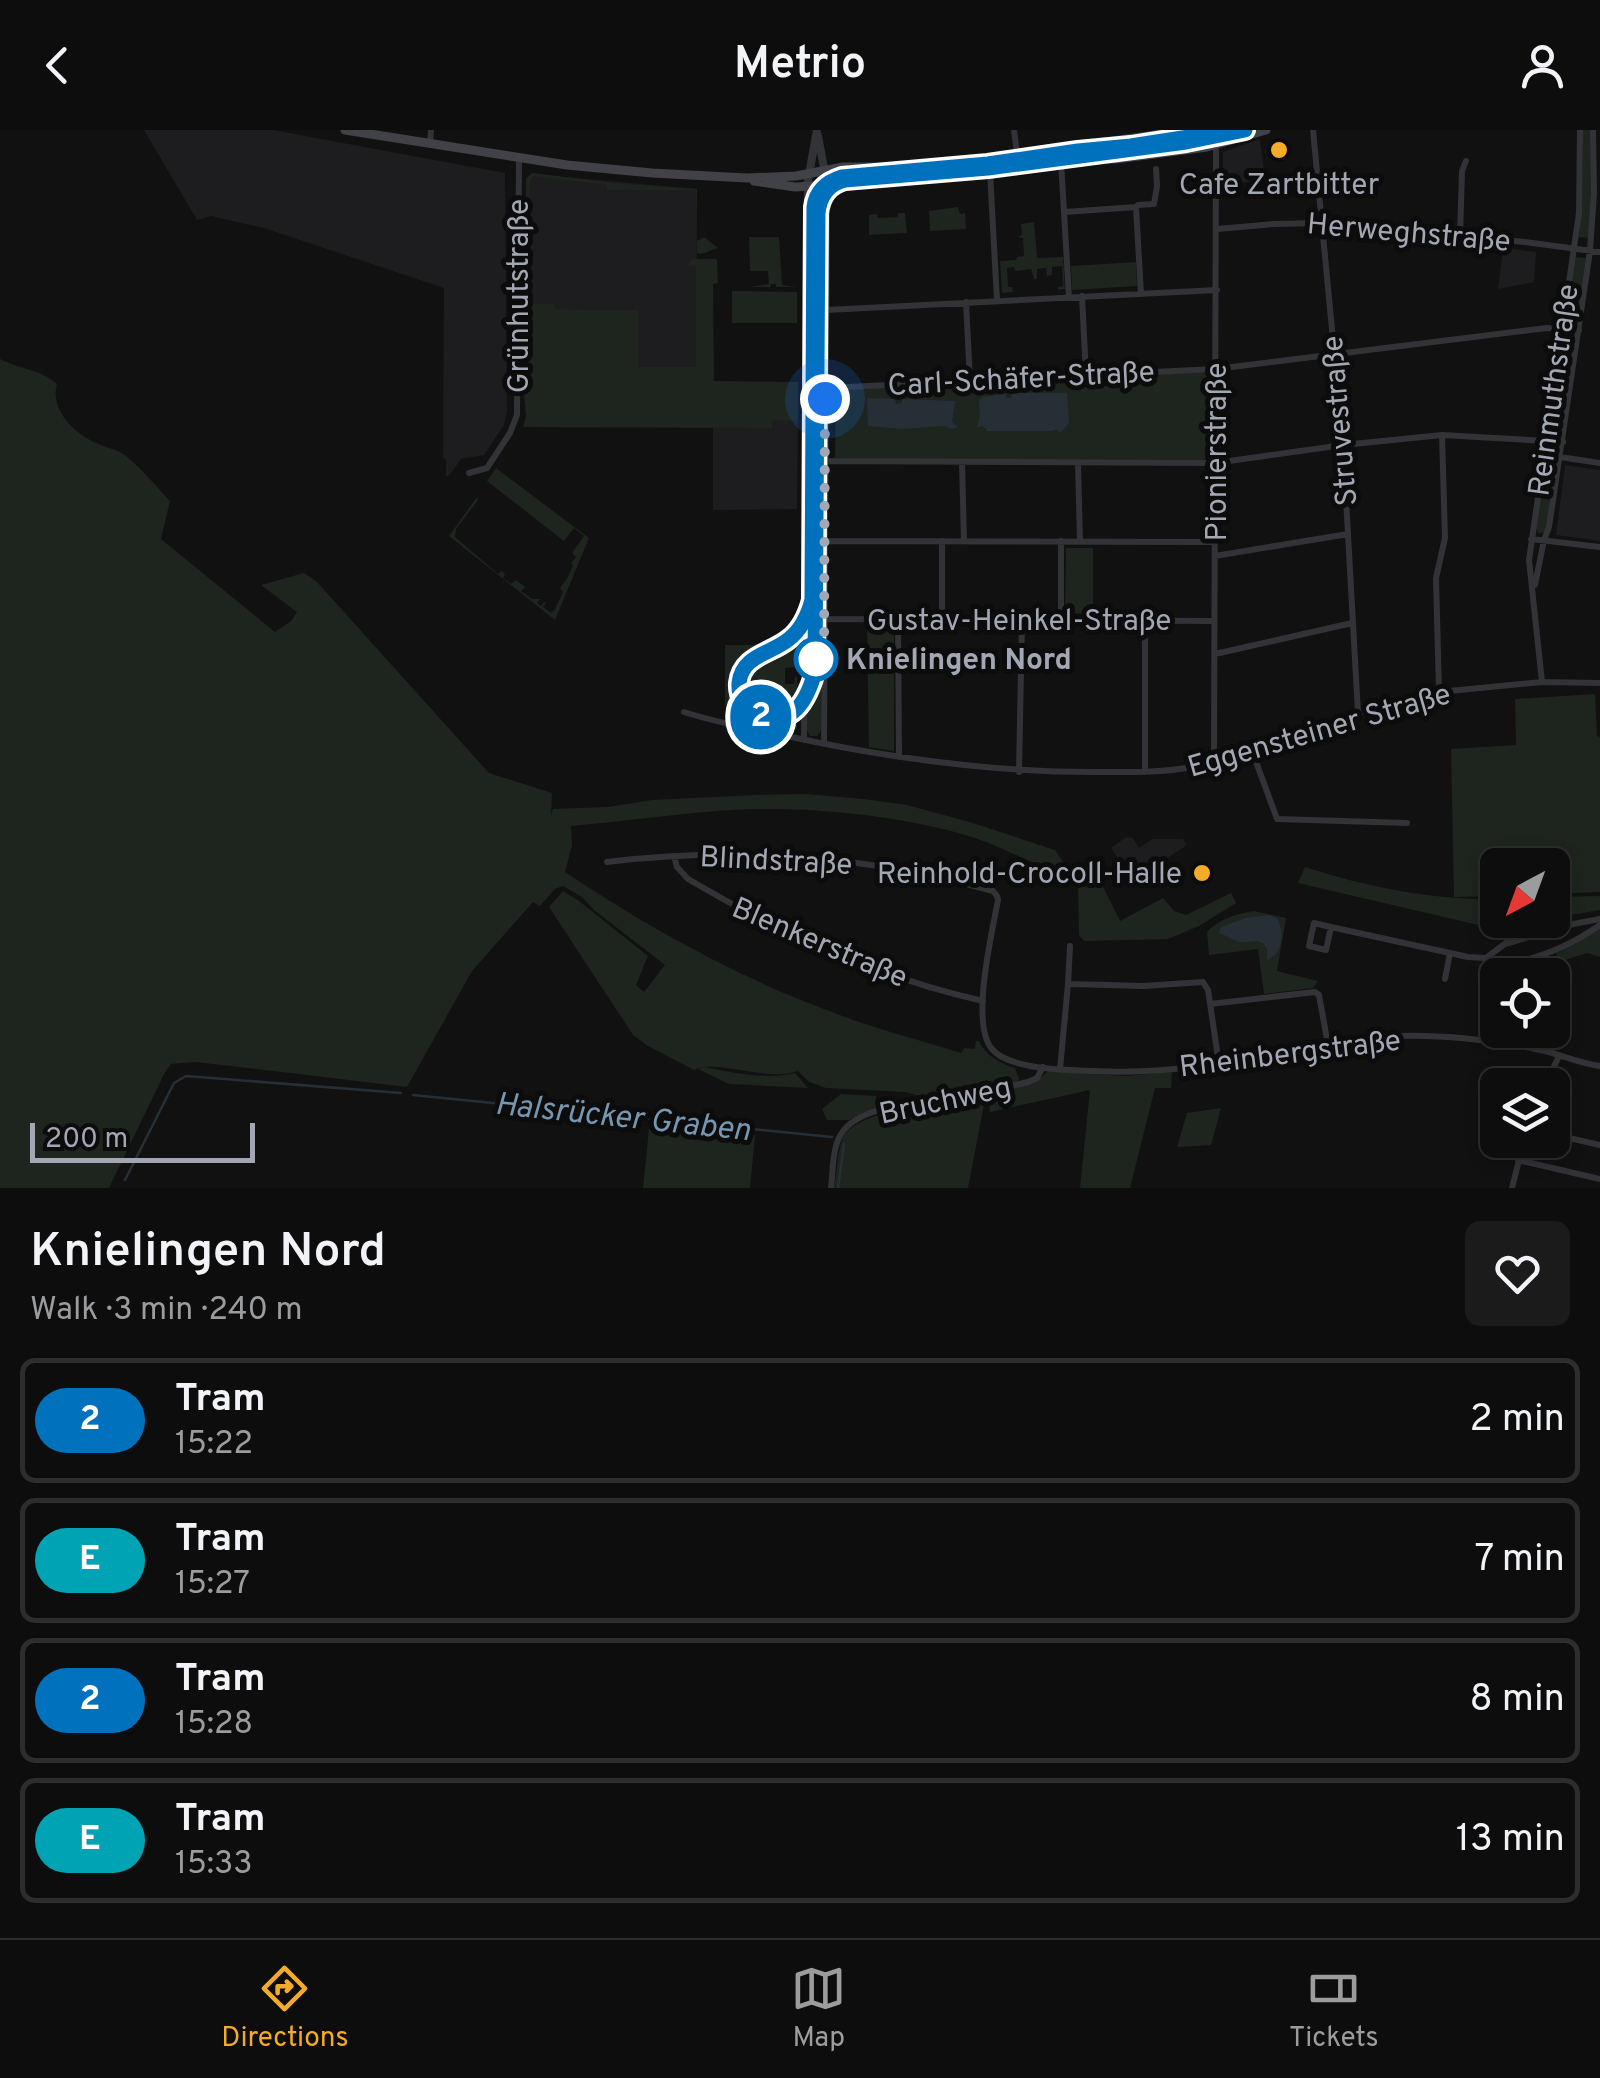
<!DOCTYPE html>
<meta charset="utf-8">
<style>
body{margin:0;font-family:Overpass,sans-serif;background:#1b1b1c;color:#f1f3f6;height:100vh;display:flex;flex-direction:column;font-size:38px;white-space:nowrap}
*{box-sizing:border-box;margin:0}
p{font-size:32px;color:#9a9c9e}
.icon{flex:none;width:55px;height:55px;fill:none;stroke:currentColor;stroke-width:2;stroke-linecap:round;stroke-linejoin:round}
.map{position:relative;height:1058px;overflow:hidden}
.details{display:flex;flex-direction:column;background:#0d0d0e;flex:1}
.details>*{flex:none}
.badge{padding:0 20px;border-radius:32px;font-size:35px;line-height:65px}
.needle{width:65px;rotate:221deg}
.tools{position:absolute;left:1480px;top:718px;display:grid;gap:20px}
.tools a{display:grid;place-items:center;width:90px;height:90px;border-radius:15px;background:#0d0d0e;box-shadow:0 5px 15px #0003,0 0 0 2px #2d2d2e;font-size:50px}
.scale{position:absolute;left:30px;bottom:25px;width:225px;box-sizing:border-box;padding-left:10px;border:5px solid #a2a7b3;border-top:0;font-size:28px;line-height:35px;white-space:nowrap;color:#a2a7b3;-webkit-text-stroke:8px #0c0c0d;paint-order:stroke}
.you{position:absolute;width:50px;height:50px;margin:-25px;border:8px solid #fff;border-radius:50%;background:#1a73e8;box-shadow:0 0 0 15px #1a73e833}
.map>.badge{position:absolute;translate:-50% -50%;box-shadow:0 0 0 5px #fff}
.round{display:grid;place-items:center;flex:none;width:105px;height:105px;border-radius:15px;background:#1b1b1c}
.summary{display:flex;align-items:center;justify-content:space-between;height:170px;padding:0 30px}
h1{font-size:48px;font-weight:600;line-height:75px}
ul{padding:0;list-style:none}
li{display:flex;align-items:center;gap:30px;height:125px;margin:0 20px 15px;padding:0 10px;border:5px solid #2d2d2e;border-radius:15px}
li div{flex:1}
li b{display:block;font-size:38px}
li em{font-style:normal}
li .badge{min-width:110px;font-weight:700;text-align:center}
header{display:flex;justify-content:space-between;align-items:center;height:130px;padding:0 30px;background:#0d0d0e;font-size:45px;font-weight:600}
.menu{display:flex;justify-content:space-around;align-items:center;height:140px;border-top:2px solid #2d2d2e;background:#0d0d0e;font-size:28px;color:#9a9c9e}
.menu a{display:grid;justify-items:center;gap:5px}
.menu .selected{color:#f4ab27}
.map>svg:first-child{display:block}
.built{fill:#1d1d1f}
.green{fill:#1d251e}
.water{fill:#272f36}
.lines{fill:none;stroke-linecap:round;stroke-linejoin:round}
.stream{stroke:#272f36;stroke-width:2.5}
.minor{stroke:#323337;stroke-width:6}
.tertiary{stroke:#323337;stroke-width:8}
.secondary{stroke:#404247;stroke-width:9}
.tram{stroke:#494b50;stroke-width:2.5}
.line-casing{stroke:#fff;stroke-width:22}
.line{stroke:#0071bc;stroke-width:15}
.walk{stroke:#a2a7b3;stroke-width:10;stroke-dasharray:0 18}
.poi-dot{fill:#f4ab27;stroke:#0c0c0d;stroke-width:4}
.stop-dot{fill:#fff;stroke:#0071bc;stroke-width:5}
.labels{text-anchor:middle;stroke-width:10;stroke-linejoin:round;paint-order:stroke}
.poi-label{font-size:30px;fill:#a2a7b3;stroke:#0c0c0d}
.street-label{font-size:30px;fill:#a2a7b3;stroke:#0c0c0d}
.stop-label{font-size:30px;font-weight:bold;fill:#a2a7b3;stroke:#0c0c0d;text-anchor:start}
.water-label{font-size:32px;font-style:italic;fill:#7796af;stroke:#0c0c0d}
</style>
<header><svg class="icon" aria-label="back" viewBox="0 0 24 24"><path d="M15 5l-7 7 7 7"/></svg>Metrio<svg class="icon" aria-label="person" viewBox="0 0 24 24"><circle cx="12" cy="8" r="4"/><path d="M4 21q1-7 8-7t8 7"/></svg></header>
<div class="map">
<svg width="1600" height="1058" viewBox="0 0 1600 1058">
<rect width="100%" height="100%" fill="#111112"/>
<path class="built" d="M144,0H273L505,43L507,282L504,295L484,325L461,329L449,346H446V329L443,328L444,158L264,98L211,86L197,90Z
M1260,9L1265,50L1223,55V22Z
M530,44L697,59L696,237H637V180L554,179L553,174H526V49Z
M1503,118L1536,122L1534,152L1498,159Z
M773,290H798L797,379L713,380V297L772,298Z
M1565,335L1600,340V411L1556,405Z
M1126,707L1133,708L1139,718L1152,709H1183L1187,715L1151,739L1153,743L1136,755L1111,718Z"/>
<path class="green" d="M1583,0H1591L1592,70L1589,108L1579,107L1582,73Z
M1123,13L1124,15H1129L1126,26L966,43L842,52V43L889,40Z
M532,43L624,54L697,59V111L704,107L718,118L701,124L697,123L696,60H607V55L534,46L530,50L529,86H526V49Z
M811,76H821L819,161L812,156Z
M958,77L960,84L965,83L966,99L930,101L929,81Z
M898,83H905L907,103L869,105V85L877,84L878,88L898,87Z
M1034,92L1037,128L1063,127L1065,159L1058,160V157L1063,156L1062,136L1052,137V145L1047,146L1046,138L1037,139V149H1034L1031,139L1015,141L1014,137L1007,138L1008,157H1012L1013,162L1002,163L1000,131L1016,130L1017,127L1024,126L1023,108L1018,107L1022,105L1021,94Z
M749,107H779L782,155L797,157H776V154H771L770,157H750L769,154L768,141H750Z
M1575,127L1586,128L1576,194L1565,193Z
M691,129H717L718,153L713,154L714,251L798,252V290H773L772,298L523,297L526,286L521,229L526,174H554L555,179L638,180V237H696V136L688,135Z
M1136,132L1137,156L1072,160L1071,136Z
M732,161L797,162V193H732Z
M812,186L819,187L822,191V267H819V271H808L809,190Z
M1563,206L1576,207L1560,308L1549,306Z
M0,229C19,239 40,239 57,254C50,277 71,300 90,310C101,317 116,318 126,326C142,339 156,356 170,371L161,409L275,502L291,491L297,482L261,455L304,443L317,452L489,643L552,663L551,686L553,679L608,677L652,670L755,665L805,664L864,669L907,675L973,693L1055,720L1065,735L1077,738L1093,737L1120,791L1163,768L1174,781L1186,785L1231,763L1236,773L1199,796L1168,809L1084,811L1079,805L1078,753C1038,737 1000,714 958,703C885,683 791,675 715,681C667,685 619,692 571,696L572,715L565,742C647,797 736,846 829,881C872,898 917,909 961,923L964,918L975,919L976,911H979C986,926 999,933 1015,938L1019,949L1017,952L980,959L979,956L975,960L944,967H924L905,962L826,958L809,952L798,941C793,942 788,944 782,944C759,947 712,930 694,940L648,916L633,905L549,777L563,761L579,771L648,826L636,855L644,862L665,835L594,780L582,767L563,756L555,759L540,776L533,772L472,841L407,957L196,932L171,934L165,942L109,1058H0Z
M1203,242L1209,249V324L1203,330L835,329L836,260Z
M811,276H822L821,398L818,403H811L808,399V281L811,280Z
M1547,314L1559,316L1549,396L1543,403H1538L1535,394Z
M496,338L589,408L555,490L449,406L477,367L478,370L456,399L455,407L498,444L502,441L505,444L503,448L511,454L516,450L525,457L521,461L532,469H540L537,473L541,476L544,472L546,473L543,477L551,483L555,479L563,462L560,458L568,447L573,435L571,433L576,427L572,423L584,406L574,398L564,411L487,351Z
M1066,418H1093V484L1065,483Z
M811,426H818V527H807V437H811Z
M867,495H894V621L869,617Z
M787,507H797V537L785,538V554H794L795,547H797V599L793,601L746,594L740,591L735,575H725V515H767L768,510H783Z
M807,532H821V601L817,606H810L807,600Z
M1595,564L1597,606L1600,607V762L1553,764L1552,735H1498L1497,766L1454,767L1451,619L1516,615L1515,569Z
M1305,737C1367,757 1432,770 1497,769L1498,790H1546L1504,801L1298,753Z
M1600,766V780L1553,788V767Z
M1254,781L1286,788L1277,841L1318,851L1313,858L1264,864L1258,819L1209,825L1207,802C1217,790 1239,783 1254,781Z
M1600,797V827L1587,823L1562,831L1566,843H1564L1556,823L1569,817Z
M705,937C734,943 766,950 795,943L808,958L729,954L698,939Z
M1048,941L1125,946L1172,942L1171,958H1155L1130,1058H1080L1090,960L990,982L988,968C1007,952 1030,961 1048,941Z
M841,964L876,966V978L849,990H827L822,979Z
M968,967L985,969L968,1058H834C837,1043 837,1025 842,1010C853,980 939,973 968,967Z
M1221,978L1211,1015L1177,1017L1187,983Z
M649,999L755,1005L750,1058H643Z"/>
<path class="water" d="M1012,263H1067L1069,293L1060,303L1057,299L1052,301H987L983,296L977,297L980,285L979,270L982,267L1006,264V268H1011Z
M867,268L895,269L896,274L902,273V269L955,271L952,292L958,297L952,299L944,296L902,299L868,296Z
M1270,785L1278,789C1284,804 1283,824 1267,830V819L1263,813C1254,809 1252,812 1244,812C1235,813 1227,805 1219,803L1221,797L1246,788Z"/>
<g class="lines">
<path class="stream" d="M413,965L832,1007
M125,1050L174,953L186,946L401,963
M838,1058L844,1014"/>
<path class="minor" d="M1014,0L1017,24
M1313,0L1343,315L1358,583
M430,14L431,0
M1061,31L1069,167
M990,42L997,170
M1136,77L1138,75L1154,74L1157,56L1156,39
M1065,82L1136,77L1141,164
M1217,99L1274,94L1320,93L1525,112L1600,122
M1460,106L1462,41L1466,31
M1082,166L1086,245
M966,172L970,250
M807,181L1217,160
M826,258L1216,239L1547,198L1579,200
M1560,327L1600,333
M825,331L1215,333L1343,315L1442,305L1563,312
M962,332L964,411
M1078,333L1080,411
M469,343L487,338L510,303L517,285L519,28
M1531,409L1600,417
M806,411L1215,412
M1215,426L1348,404
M1535,455L1544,410L1549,397L1590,121L1594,63L1593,0
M825,489L1214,491
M898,489L899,627
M942,489V411
M1061,490V411
M1145,490V642
M1215,524L1352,493
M1542,552L1529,430L1579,83L1580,0
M1439,562L1436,448L1445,408L1442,305
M684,582C721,594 758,600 796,608C895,629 992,642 1093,642C1127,642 1160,643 1193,637L1358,583L1439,562L1542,552L1600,553
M804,610L807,56
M824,614L827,55
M1251,618L1277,689L1407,693
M1214,630L1216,15
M1019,642L1022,490
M674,726L677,737L688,749C781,804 877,847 983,871
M607,732C736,716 867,726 993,761L997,766L998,770C992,803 970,894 992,919C1009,940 1068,940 1094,941C1147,944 1201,937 1254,928C1296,920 1339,910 1382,907C1432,903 1500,910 1549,922C1566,927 1582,934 1600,936
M1331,797L1326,820L1309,816L1314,793L1331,797L1468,827L1486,828L1506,813
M1505,814L1573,794L1600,789
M1505,834C1540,829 1571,815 1600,795
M1445,849L1450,823
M1068,854L1070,816
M1210,874L1315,862L1319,865L1328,915
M1060,939L1068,854L1144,856L1203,852L1208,860L1219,934
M1545,955L1559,926
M1552,1004L1600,1015
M1518,1030L1600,1049
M831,1058C833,1041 832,1019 841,1004C860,974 920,974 951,968C977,964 1003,958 1028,952L1037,948L1043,937
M1512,1058L1524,1010"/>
<path class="tertiary" d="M818,6L827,54
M807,56L817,0"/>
<path class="secondary" d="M345,0L567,35L652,43L747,48L796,46L843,37H926L1191,0
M754,51L795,57L906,51L990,42L1077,29H1116L1207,17L1266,0"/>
<path class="tram" d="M1234,0L1131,16L1078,21L987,34L841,47C826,52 816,61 814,77L812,470C809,483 804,494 795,504C776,523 734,525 740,560C741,571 748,580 757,585C766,590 777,591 787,586C803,579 811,558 815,542L818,83C819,66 828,54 845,50L988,38L1076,25L1120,21L1245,0"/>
</g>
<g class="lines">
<g class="line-casing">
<path id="line" d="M1233,0L1131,16L1078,21L988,34L842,47C826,52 816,61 814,77L812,470C808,485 802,499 789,509C771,524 742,525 739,553C737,581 771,600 793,582C805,573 811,556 815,542L818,83C820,66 828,54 845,50L988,38L1186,12L1245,0"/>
</g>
<use href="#line" class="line"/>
<path class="walk" d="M816,529L824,530L825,269"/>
</g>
<g class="poi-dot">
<circle cx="1279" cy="20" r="10"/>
<circle cx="1202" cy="743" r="10"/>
</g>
<circle class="stop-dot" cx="816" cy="529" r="20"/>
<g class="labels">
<g class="poi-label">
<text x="1279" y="64">Cafe Zartbitter</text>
<text x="1182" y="753" text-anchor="end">Reinhold-Crocoll-Halle</text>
</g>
<g class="street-label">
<text transform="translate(1409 102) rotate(5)" y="10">Herweghstraße</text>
<text transform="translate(518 166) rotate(-90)" y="10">Grünhutstraße</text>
<text transform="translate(1021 248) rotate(-3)" y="10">Carl-Schäfer-Straße</text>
<text transform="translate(1553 260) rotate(-82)" y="10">Reinmuthstraße</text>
<text transform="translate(1339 291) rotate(-95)" y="10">Struvestraße</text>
<text transform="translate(1216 322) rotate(-90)" y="10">Pionierstraße</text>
<text x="1019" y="500">Gustav-Heinkel-Straße</text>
<text transform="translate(1319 600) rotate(-16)" y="10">Eggensteiner Straße</text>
<text transform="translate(776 730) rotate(3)" y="10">Blindstraße</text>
<text transform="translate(820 812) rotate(23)" y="10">Blenkerstraße</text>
<text transform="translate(1290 923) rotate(-7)" y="10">Rheinbergstraße</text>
<text transform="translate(945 970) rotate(-12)" y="10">Bruchweg</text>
</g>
<g class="stop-label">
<text x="846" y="539">Knielingen Nord</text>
</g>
<g class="water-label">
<text transform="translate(623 986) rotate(6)" y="11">Halsrücker Graben</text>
</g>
</g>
</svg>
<div class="tools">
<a><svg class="needle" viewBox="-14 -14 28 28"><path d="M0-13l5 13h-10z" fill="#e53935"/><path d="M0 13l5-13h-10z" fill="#9a9c9e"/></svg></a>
<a><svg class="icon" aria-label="locate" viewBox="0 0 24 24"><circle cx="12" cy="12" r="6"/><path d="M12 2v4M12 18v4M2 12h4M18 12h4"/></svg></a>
<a><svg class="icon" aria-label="layers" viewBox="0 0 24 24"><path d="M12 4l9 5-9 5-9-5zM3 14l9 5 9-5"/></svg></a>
</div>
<div class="scale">200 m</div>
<div class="you" style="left:825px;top:269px"></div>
<b class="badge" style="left:761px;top:587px;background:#0071bc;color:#fff">2</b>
</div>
<section class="details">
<div class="summary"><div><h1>Knielingen Nord</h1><p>Walk · 3 min · 240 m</p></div><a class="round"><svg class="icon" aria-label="heart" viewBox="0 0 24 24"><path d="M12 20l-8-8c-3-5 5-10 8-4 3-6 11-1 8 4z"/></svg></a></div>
<ul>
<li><span class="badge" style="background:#0071bc;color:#fff">2</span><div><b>Tram</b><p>15:22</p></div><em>2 min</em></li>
<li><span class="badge" style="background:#00a3b4;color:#fff">E</span><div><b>Tram</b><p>15:27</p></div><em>7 min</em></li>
<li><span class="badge" style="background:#0071bc;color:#fff">2</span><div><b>Tram</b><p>15:28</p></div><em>8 min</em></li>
<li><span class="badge" style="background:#00a3b4;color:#fff">E</span><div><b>Tram</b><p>15:33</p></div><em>13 min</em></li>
</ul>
</section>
<nav class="menu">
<a class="selected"><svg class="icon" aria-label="directions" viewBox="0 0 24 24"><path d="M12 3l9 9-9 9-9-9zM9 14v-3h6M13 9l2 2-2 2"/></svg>Directions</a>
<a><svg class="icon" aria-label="map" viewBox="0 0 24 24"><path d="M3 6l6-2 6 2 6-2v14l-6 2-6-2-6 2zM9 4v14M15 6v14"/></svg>Map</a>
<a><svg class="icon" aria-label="tickets" viewBox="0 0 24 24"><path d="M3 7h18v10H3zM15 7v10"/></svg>Tickets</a>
</nav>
